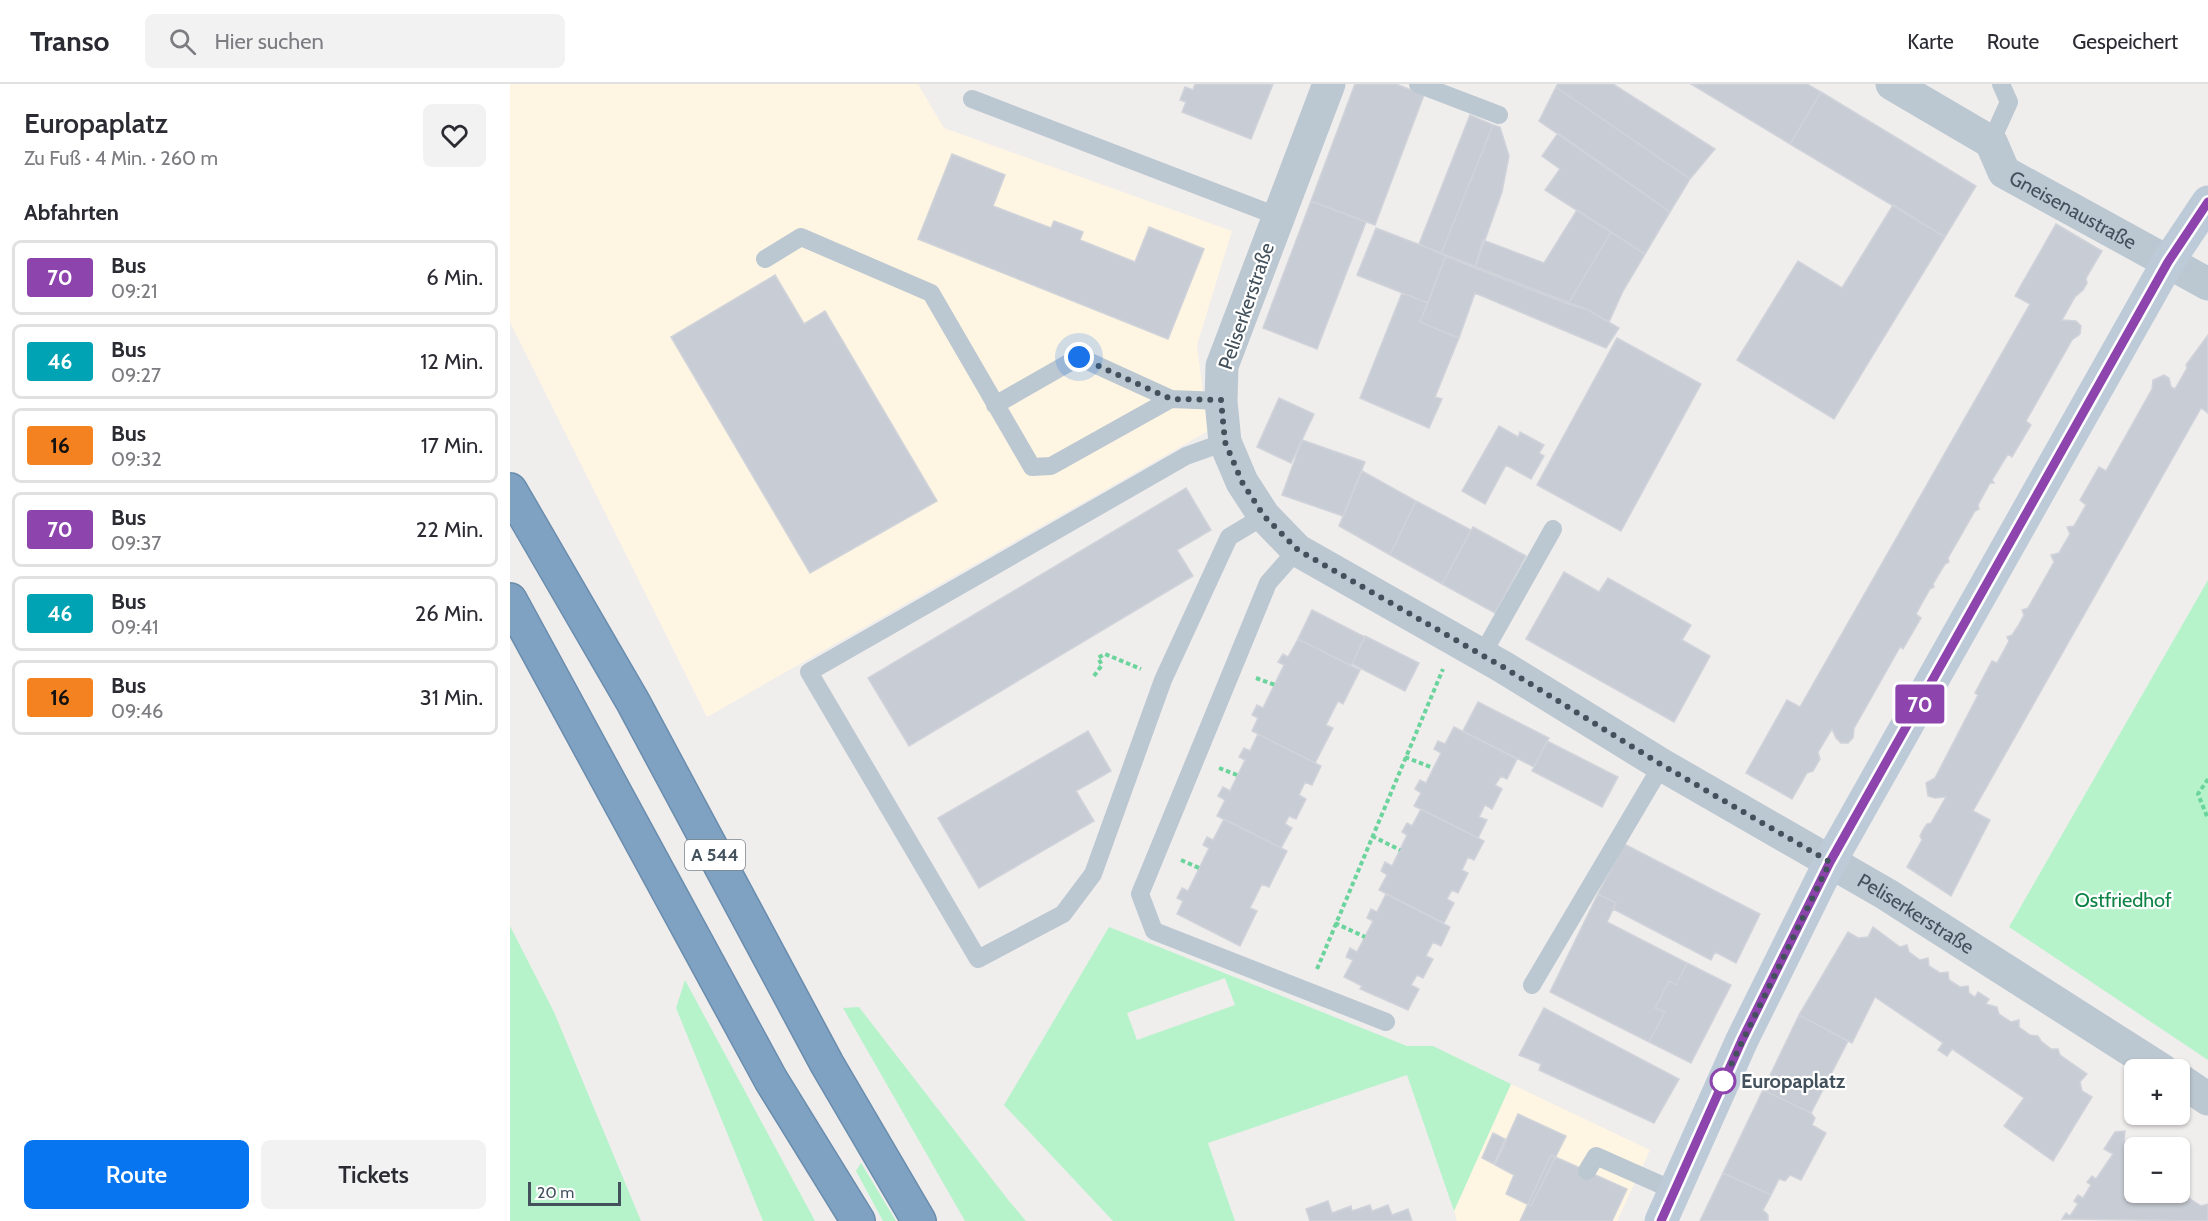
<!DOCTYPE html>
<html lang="de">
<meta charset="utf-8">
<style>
body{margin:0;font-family:Cabin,sans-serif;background:#f2f2f3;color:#2b2b33;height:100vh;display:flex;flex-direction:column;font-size:22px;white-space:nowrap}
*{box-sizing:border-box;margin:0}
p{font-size:20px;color:#7c7c81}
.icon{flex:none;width:33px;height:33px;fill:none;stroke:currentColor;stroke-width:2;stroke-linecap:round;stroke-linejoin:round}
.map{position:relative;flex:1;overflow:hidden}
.drawer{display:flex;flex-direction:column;background:#fff;width:510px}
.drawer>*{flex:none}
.badge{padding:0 12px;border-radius:4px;font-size:21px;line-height:39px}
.controls{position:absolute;left:1614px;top:975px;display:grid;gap:12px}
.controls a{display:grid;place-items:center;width:66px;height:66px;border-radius:9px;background:#fff;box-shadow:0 2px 4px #0004;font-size:30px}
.scale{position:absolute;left:18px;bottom:15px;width:93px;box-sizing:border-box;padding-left:6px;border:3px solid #43515c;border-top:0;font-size:16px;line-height:21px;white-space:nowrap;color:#43515c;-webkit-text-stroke:4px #fff;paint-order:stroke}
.you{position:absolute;width:30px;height:30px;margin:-15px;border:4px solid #fff;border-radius:50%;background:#1a73e8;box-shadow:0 0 0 9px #1a73e833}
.map>.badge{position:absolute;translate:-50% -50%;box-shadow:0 0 0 3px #fff}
h2{padding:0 24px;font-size:22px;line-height:54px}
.round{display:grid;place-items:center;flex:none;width:63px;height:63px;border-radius:9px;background:#f2f2f3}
.summary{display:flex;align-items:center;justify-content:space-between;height:102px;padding:0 24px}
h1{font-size:28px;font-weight:600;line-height:45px}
.primary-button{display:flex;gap:12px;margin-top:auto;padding:12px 24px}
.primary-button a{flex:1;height:69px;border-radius:9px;background:#0775f0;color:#fff;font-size:24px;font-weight:600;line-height:69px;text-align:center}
.primary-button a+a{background:#f2f2f3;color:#2b2b33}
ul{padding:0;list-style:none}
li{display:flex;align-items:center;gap:18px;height:75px;margin:0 12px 9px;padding:0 12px;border:3px solid #e1e1e2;border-radius:9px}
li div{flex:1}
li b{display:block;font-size:22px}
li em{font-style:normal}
li .badge{min-width:66px;font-weight:700;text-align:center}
header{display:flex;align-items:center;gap:36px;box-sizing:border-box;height:84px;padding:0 30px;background:#fff;border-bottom:2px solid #e1e1e2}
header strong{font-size:28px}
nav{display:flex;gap:33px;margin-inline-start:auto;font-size:21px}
.search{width:420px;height:54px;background:#f2f2f3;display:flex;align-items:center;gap:15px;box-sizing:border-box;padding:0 21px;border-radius:9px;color:#7c7c81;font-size:22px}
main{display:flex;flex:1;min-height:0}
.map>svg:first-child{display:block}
.commercial{fill:#fef5e3}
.green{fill:#b6f3cb;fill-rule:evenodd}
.building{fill:#c8ccd4;stroke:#d0d3da;stroke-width:1.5}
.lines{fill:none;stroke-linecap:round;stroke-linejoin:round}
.motorway-casing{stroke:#6a8dad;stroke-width:36}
.path{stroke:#6ad49c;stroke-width:4;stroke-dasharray:4.5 3;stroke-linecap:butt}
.service{stroke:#bcc8d1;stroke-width:18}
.minor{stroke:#bcc8d1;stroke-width:33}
.secondary{stroke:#bdcbd8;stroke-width:33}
.motorway{stroke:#7fa2c2;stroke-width:33}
.line-casing{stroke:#fff;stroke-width:14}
.line{stroke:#8e44ad;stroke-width:9}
.walk{stroke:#43515c;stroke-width:6;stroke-dasharray:0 10.8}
.stop-dot{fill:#fff;stroke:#8e44ad;stroke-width:3}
.labels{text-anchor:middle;stroke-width:4.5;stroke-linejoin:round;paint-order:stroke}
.shield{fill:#fff;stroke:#7b858d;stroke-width:1.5}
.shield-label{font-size:18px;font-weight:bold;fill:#43515c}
.street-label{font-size:20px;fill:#43515c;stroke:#fff}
.park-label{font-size:20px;fill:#0d8445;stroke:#fff}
.stop-label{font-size:20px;font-weight:bold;fill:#43515c;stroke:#fff;text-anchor:start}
</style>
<header>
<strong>Transo</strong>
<div class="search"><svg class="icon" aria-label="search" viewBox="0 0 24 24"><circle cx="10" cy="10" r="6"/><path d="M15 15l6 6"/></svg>Hier suchen</div>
<nav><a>Karte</a><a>Route</a><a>Gespeichert</a></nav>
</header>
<main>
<section class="drawer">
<div class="summary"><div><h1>Europaplatz</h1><p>Zu Fuß · 4 Min. · 260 m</p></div><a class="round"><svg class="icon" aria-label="heart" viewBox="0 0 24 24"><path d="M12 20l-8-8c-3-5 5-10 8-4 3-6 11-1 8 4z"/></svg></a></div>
<h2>Abfahrten</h2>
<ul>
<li><span class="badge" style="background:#8e44ad;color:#fff">70</span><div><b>Bus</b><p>09:21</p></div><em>6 Min.</em></li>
<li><span class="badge" style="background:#00a3b4;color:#fff">46</span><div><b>Bus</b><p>09:27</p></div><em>12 Min.</em></li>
<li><span class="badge" style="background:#f58220;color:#111">16</span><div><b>Bus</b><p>09:32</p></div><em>17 Min.</em></li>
<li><span class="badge" style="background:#8e44ad;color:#fff">70</span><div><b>Bus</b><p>09:37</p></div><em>22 Min.</em></li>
<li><span class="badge" style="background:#00a3b4;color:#fff">46</span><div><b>Bus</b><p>09:41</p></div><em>26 Min.</em></li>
<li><span class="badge" style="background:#f58220;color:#111">16</span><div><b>Bus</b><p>09:46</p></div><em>31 Min.</em></li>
</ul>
<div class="primary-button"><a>Route</a><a>Tickets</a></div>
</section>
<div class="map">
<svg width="1698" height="1137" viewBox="0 0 1698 1137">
<rect width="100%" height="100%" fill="#f0eded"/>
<path class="commercial" d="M0,0H408L434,44L722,147L687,261L698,347L197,633L0,238Z
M1001,1000L1140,1066L1107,1137H947L944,1127Z"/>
<path class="green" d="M1698,496V976L1499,843Z
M0,842L44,928L131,1137H0Z
M599,843L897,962H923L1001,1000L944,1127L897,991L698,1059L725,1137H603L494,1021ZM715,894L725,921L627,956L617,929Z
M175,896L305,1137H253L166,924Z
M349,923L499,1117L516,1137H455L333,924Z
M351,1079L386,1137H373L346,1087Z"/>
<path class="building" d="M685,0H763L741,55L672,28L676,18L670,16L675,3L683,6Z
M845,0H886L914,11L865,141L801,117Z
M1048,0H1103L1205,65L1180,95L1046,3Z
M1181,0H1297L1311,8L1280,60Z
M1046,3L1180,95L1160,128L1029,37Z
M1311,8L1466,102L1435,153L1280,60Z
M960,31L983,41L931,170L909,160Z
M983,41L990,43L999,72L992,108L965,184L931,170Z
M1048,49L1160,128L1135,170L1035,106L1050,85L1032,72Z
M442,70L495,91L483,122L541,144L544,137L573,148L570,156L625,178L639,143L694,165L658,255L408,155Z
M801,117L856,138L807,265L753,244Z
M1383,121L1435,153L1324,335L1227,276L1288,177L1332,204Z
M1067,126L1101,148L1058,220L965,184L973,156L1034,179Z
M1546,140L1592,167L1576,194L1577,199L1573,206L1565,213L1552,236L1566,237L1571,242L1570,250L1562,256L1516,337L1521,341L1502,373L1498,370L1482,396L1484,399H1480L1468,421L1469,425L1465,427L1438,474L1439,478L1435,480L1423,500L1424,503L1420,505L1406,530L1411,534L1393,565L1390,563L1351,632L1344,644L1343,654L1338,659H1331L1326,654L1322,645L1308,668L1310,675L1303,687L1297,689L1282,715L1236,689L1277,616L1290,623L1520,220L1505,212Z
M866,144L936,171L918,219L847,191Z
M1101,148L1135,170L1113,207L1099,238L1078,226L1058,220Z
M936,171L1078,226L1109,244L1096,264L965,209L949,254L910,238Z
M265,191L294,240L315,227L427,417L300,489L161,253Z
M892,209L918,219L910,238L949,254L925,313L932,315L919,344L850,314Z
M1698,251V329L1691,324L1463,727L1480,736L1441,812L1397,783L1412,756L1410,752L1413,746L1417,740L1421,739L1436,713L1425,714L1418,712L1416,699L1425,694L1468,611L1465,609L1482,577L1487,579L1499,557L1497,553L1502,551L1508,542L1514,531L1512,526L1518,524L1544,478L1541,471L1549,469L1560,450L1557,443L1564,442L1576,421L1570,416L1589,383L1596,387L1642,305L1643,296L1654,291L1659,294L1661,303L1665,305L1677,284L1676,281Z
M1107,254L1191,300L1111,447L1027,401Z
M769,314L804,330L781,379L747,363Z
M989,342L1008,353L1010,348L1034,361L1029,369L1034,372L1021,395L996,381L975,420L952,407Z
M792,356L855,378L833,432L772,411Z
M852,387L906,417L880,471L829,442Z
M676,404L701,446L667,466L683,492L399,662L358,594Z
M906,417L961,446L932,500L880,471Z
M963,443L1016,472L985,529L932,500Z
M1054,488L1089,508L1098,494L1181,541L1172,556L1200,572L1164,638L1016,555Z
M802,526L855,553L841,582L788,555Z
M855,552L909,579L895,607L842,580Z
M788,555L850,586L833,620L828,617L816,641L823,644L805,679L742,647L748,634L742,631L747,621L753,624L774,581L768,578L773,570L778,573Z
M968,618L1039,654L1024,683L953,647Z
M944,643L1007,675L997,695L991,692L985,701L992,705L982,725L975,721L969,733L977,736L968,754L904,722L911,709L905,705L910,696L916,699L931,669L924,665L928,657L935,660Z
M578,647L601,687L566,707L584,737L469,804L428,734Z
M748,650L811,682L802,701L795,698L789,711L796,715L786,735L779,732L775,740L782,744L771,764L707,732L715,716L708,712L713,703L720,707L735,676L729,673L734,664L740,667Z
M1037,657L1108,693L1092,723L1022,687Z
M911,725L974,757L964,776L958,773L952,786L958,789L948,809L942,806L937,815L944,819L934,839L869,806L877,791L871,787L875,778L882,782L897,751L892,748L897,739L902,742Z
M714,735L777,767L759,803L752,800L740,824L747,827L730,862L667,830L673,817L667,814L672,804L678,807L699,764L693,761L697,753L703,756Z
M1114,760L1250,830L1226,879L1205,868L1201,876L1103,825L1106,819L1088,810Z
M876,810L940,843L931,862L923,858L916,872L923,875L913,894L907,891L901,901L909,905L898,926L850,905L852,902L834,893L843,876L836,873L840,864L847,868L863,837L857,834L861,825L867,828Z
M1088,810L1106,819L1097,838L1177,879L1166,901L1159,897L1145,924L1155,928L1139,958L1040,908Z
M1363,843L1390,863L1397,861L1399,868L1410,876L1418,874L1419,882L1430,889L1438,888L1439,896L1450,903L1458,902L1459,909L1465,913L1468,908L1479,915L1476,920L1487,923L1489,930L1501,938L1509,936V943L1520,951L1528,952L1531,957L1541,965H1548L1550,971L1577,990L1570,998L1572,1007L1582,1013L1543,1077L1494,1042L1514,1014L1442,965L1437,972L1428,966L1433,959L1365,913L1342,959L1289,931L1338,848L1348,854L1358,853Z
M1177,879L1221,901L1181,979L1139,958L1155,928L1145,924L1159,897L1166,901Z
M1034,924L1169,995L1144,1039L1029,986L1031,980L1009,971Z
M1289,931L1338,957L1301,1029L1253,1006Z
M1253,1006L1301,1029L1305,1034L1302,1041L1316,1049L1291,1096L1280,1091L1275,1097L1269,1095L1261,1111L1213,1089Z
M1008,1030L1056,1052L1021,1122L996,1110L1004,1091L985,1081Z
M1615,1047L1614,1057L1624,1066V1108L1678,1106L1679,1114L1691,1122L1698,1120V1137L1552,1135L1556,1129L1560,1132L1568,1120L1564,1117L1568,1111L1573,1114L1581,1101L1577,1098L1582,1092L1586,1095L1603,1070L1594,1065L1605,1048Z
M983,1049L995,1055L984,1080L972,1074Z
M1041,1071L1117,1105L1102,1137H1010Z
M1213,1089L1261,1111L1253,1126L1258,1131V1137H1190Z
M818,1117L822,1129L841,1122L842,1127L860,1121L862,1127L878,1121L882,1131L898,1125L902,1137H800L796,1125Z"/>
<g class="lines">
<g class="motorway-casing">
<path id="motorway" d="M0,406L123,618L317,980L409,1137
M0,516L261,996L348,1137"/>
</g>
<path class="path" d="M584,592L592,581L588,574L595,570L631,585
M746,594L765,601
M895,673L923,684
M709,684L727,691
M1698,695L1688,710L1698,735
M862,752L890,766
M671,776L689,784
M825,839L855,853
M807,885L933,585"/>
<path class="service" d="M908,0L989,31
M462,15L767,132
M1481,58L1499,18L1491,0
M255,175L291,153L421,209L522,383L541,382L661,315
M485,321L569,273L661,315L711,317
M715,358L676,372L299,588L468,875L553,830L583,790L653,596L719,453L754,432
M787,466L758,499L630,810L644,847L876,938
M972,571L1043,445
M1022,901L1152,681
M1077,1087L1086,1072L1165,1107"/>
<g class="minor">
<path id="s1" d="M819,0L712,282L711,317L715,358L732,398L754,432L787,466L993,583L1152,681L1376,810L1652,986"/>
<path id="s2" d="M1382,0L1481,58L1494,88L1698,200"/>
<path d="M1670,996L1698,1015"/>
</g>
<path class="secondary" d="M1151,1137L1232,956L1320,778L1658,178L1698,118"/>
<use href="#motorway" class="motorway"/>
</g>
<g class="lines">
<g class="line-casing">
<path id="line" d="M1151,1137L1232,956L1320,778L1658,178L1698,118"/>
</g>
<use href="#line" class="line"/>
<path class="walk" d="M569,273L661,315L711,316L715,358L732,398L754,432L788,466L993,583L1152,681L1320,778L1213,997"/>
</g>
<circle class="stop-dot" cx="1213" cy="997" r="12"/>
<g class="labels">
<rect class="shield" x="175" y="756" width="60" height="30" rx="4.5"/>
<g class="shield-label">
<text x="205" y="777">A 544</text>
</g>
<g class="street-label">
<text dy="7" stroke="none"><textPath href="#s2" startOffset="226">Gneisenaustraße</textPath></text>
<text transform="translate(736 222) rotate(-71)" y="7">Peliserkerstraße</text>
<text dy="7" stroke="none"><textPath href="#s1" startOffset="1227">Peliserkerstraße</textPath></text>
</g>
<g class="park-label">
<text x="1613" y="823">Ostfriedhof</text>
</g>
<g class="stop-label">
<text x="1231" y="1004">Europaplatz</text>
</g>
</g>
</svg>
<div class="controls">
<a>+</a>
<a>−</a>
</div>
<div class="scale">20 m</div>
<div class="you" style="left:569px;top:273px"></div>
<b class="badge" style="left:1410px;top:620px;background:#8e44ad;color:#fff">70</b>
</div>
</main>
